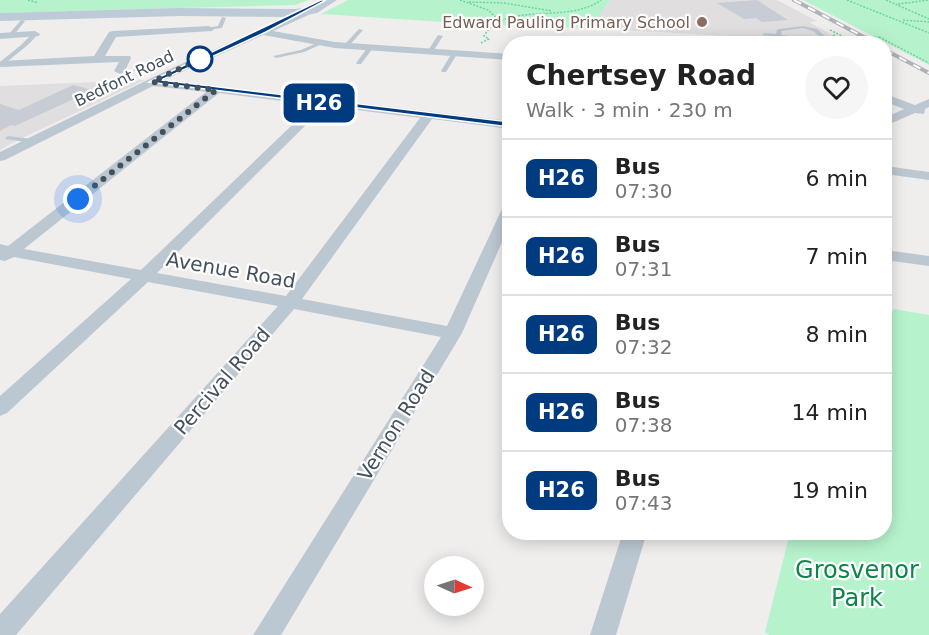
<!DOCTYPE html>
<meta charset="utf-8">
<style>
body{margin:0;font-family:"DejaVu Sans",sans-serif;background:#f6f6f6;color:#222;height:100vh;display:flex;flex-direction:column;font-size:22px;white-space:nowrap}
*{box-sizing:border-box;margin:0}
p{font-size:20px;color:#767676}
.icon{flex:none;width:33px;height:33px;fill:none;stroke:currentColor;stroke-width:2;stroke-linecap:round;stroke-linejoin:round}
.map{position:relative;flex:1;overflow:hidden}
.panel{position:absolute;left:502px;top:36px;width:390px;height:504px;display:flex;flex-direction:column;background:#fff;border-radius:24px;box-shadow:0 3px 15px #0003}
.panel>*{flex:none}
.badge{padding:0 12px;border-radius:9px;font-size:21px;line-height:39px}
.needle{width:39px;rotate:93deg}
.tools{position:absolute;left:424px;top:556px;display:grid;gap:12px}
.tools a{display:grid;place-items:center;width:60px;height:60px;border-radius:50%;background:#fff;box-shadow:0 3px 15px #0003;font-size:30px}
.you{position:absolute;width:30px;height:30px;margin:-15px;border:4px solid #fff;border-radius:50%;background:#1a73e8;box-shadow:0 0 0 9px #1a73e833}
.map>.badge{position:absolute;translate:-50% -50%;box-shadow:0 0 0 3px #fff}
.round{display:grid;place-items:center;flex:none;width:63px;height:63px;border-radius:32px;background:#f6f6f6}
.headline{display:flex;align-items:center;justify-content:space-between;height:102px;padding:0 24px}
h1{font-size:28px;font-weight:800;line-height:45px}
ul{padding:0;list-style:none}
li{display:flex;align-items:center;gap:18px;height:78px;padding:0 24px;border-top:2px solid #e0e0e0}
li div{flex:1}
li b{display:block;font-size:22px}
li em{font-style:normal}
li .badge{min-width:66px;font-weight:700;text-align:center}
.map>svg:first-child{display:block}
.education{fill:#e1dedf}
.green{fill:#b6f3cd}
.building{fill:#c8ccd4}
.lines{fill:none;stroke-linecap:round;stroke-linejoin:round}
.path{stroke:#6bd5a0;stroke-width:1.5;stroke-dasharray:2 1.5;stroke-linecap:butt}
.lane{fill:#bcc8d1;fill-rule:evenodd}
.street{fill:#bcc8d1;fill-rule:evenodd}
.secondary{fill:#bdcbd9;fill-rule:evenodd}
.rail-casing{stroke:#afb2b9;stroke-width:4}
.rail{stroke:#fff;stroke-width:2;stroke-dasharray:8;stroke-linecap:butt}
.path-bridge{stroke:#6bd5a0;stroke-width:1.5;stroke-dasharray:2 1.5;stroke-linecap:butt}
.line{fill:#003b80;stroke:#fff;stroke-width:1.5}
.walk{stroke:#44515d;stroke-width:6;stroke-dasharray:0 10.8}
.education-dot{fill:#8d6e63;stroke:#fff;stroke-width:2}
.stop-dot{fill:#fff;stroke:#003b80;stroke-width:3}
.labels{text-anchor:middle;stroke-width:4.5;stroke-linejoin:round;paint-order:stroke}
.far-education-label{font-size:16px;fill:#785e54;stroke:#fff;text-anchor:end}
.far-street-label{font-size:16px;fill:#44515d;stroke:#fff}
.street-label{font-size:20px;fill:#44515d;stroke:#fff}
.near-park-label{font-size:24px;fill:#0d8548;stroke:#fff}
</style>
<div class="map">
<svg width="929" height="635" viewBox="0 0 929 635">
<rect width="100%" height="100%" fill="#f0eded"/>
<path class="education" d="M610,0H777L817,21L809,22L846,43L590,28Z
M145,80L16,141L0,150V86Z"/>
<path class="green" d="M0,0H309L295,5L0,13Z
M348,0H610L590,28L490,25L321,14Z
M803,0H929V65Z
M894,309L929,315V635H770L765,632L790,533L885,532V321Z"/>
<path class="building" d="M757,0L788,20L762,22L756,18L744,19L717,3Z
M73,85L93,90L15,126L11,125L0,131V104L19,110Z"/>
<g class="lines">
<path class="path" d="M28,0L38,3
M460,0L488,10L498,19
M847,0L929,33
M886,0L929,19
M469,2L504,3L552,11
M898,4L929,0
M903,20L929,22
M830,30L850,40
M833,35L847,40
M879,37L929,63
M481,43L489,39L484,36C505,0 567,25 601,0
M134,70H148"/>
<path class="lane" d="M222,17L226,18L222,28L207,30V28L218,26Z
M21,20L25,21L13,36H9V34Z
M803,26L817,29L826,37L823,39L800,41L782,38L784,44H779L777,37L762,35L765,33L776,34L777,30L779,29ZM803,28L813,31L819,36L800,37L782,35L781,31Z
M359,29L363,30L349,46H345V44Z
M33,33L38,34L29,44L3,65H0V62L21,45Z
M438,35L443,36L432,53H428L427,52Z
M319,42L324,43L304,52L276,58L273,56L301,50Z
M368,47L373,48L361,64H357L356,63Z
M452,53L457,54L446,72H442L441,71Z
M885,73L892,78V80L885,83Z
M8,136L32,139L35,141L32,143L6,139L5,138Z"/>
<path class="street" d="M312,7L317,10L315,12L273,31L335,42L510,54V60L335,48L263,35L164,80L510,121V129L432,119L302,299L447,326L503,207L510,203V224L462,333L281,635H253L441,337L294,309L16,635H0V614L278,306L148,282L7,413L0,416V396L131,279L14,257L5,261L0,260V244L8,246L206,92L153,86L5,160L0,161V152L170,69ZM219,93L313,105L141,270L24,249ZM325,106L420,118L286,296L157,273Z
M209,26L214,29L212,31L116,37L105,56H130L131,58L124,73L120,74L114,71L119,62L0,67L1,61L94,56L109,32L113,31Z
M35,31L40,34L39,36L0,39V33Z
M885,94L915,105L929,99V107L925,109L924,114L915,113L892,123L885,122V114L891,115L904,109L885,102Z
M885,166L929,172V180L885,174Z
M885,250L929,256V266L885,260Z
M623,532H647L616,635H590Z"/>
<path class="secondary" d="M321,0H337L317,13L296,17L179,16L0,21V13L179,8L296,9L308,7Z"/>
<g class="rail-casing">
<path id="rail" d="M794,0L877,44
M885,50L929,73"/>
</g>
<use href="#rail" class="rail"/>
<path class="path-bridge" d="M850,40L879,37"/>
</g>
<path class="line" d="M321,0H326L266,32L161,80L510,122L514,125L510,127L149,82Z"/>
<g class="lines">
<path class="walk" d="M78,199L216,90L152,82L200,59"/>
</g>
<circle class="education-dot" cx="702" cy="22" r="6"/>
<circle class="stop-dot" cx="200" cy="59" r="12"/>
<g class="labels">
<g class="far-education-label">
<text x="690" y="28">Edward Pauling Primary School</text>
</g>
<g class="far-street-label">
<text transform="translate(124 78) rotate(-26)" y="6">Bedfont Road</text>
</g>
<g class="street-label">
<text transform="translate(231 270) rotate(10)" y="7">Avenue Road</text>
<text transform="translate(222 381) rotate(-49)" y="7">Percival Road</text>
<text transform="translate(396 425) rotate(-58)" y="7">Vernon Road</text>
</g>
<g class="near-park-label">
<text x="857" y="578">Grosvenor<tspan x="857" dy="28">Park</tspan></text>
</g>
</g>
</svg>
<div class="tools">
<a><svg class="needle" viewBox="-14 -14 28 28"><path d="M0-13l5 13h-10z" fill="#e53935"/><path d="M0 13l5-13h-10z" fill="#767676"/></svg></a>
</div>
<div class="you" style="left:78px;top:199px"></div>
<b class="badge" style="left:319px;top:103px;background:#003b80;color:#fff">H26</b>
<section class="panel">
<div class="headline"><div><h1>Chertsey Road</h1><p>Walk · 3 min · 230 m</p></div><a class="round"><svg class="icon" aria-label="heart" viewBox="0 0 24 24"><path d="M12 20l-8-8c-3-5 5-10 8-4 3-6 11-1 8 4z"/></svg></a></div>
<ul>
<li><span class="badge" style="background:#003b80;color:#fff">H26</span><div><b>Bus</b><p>07:30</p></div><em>6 min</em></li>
<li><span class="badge" style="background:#003b80;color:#fff">H26</span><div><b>Bus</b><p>07:31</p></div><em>7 min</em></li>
<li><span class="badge" style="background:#003b80;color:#fff">H26</span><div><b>Bus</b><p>07:32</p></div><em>8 min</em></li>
<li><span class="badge" style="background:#003b80;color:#fff">H26</span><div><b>Bus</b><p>07:38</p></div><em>14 min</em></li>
<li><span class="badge" style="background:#003b80;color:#fff">H26</span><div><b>Bus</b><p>07:43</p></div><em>19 min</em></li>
</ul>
</section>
</div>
